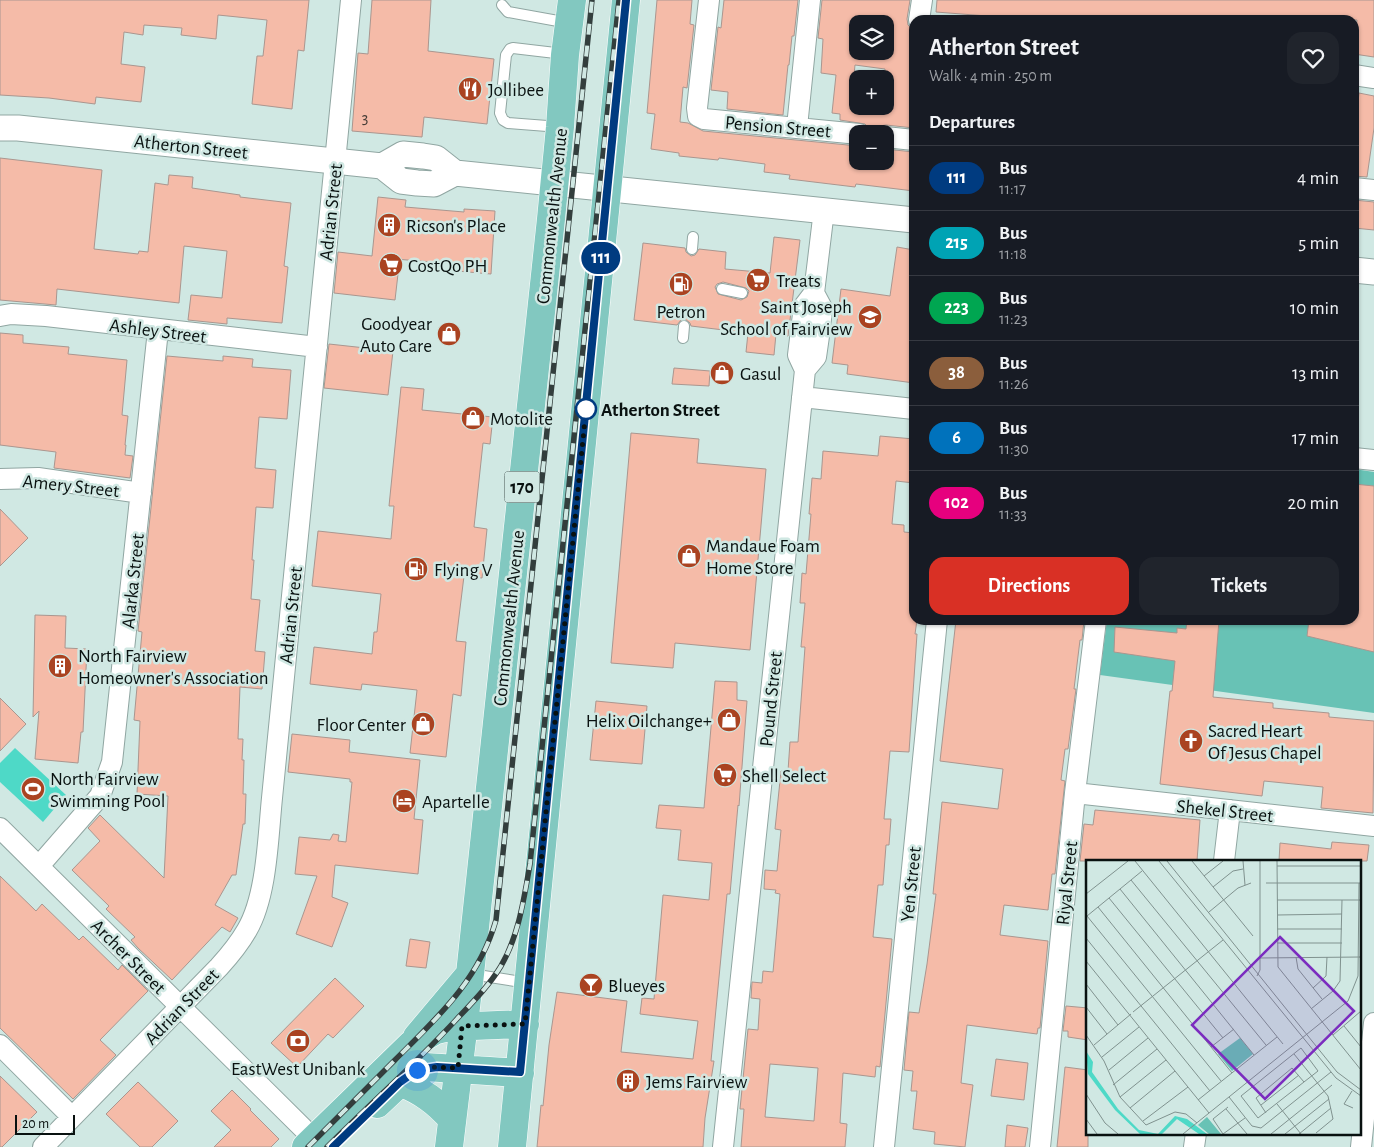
<!DOCTYPE html>
<meta charset="utf-8">
<style>
body{margin:0;font-family:"Alegreya Sans",sans-serif;background:#20242c;color:#f1f3f6;height:100vh;display:flex;flex-direction:column;font-size:19px;white-space:nowrap}
*{box-sizing:border-box;margin:0}
p{font-size:16px;color:#9ea1a6}
.icon{flex:none;width:28px;height:28px;fill:none;stroke:currentColor;stroke-width:2;stroke-linecap:round;stroke-linejoin:round}
.map{position:relative;flex:1;overflow:hidden}
.sheet{position:absolute;left:909px;top:15px;width:450px;height:610px;display:flex;flex-direction:column;background:#171b24;border-radius:15px;box-shadow:0 1px 4px #0004}
.sheet>*{flex:none}
.badge{padding:0 10px;border-radius:16px;font-size:18px;line-height:32px}
.fabs{position:absolute;left:849px;top:15px;display:grid;gap:10px}
.fabs a{display:grid;place-items:center;width:45px;height:45px;border-radius:10px;background:#171b24;box-shadow:0 1px 4px #0004;font-size:25px}
.scale{position:absolute;left:15px;bottom:12px;width:60px;box-sizing:border-box;padding-left:5px;border:2px solid #091110;border-top:0;font-size:14px;line-height:18px;white-space:nowrap;color:#091110;-webkit-text-stroke:4px #d0e8e3;paint-order:stroke}
.you{position:absolute;width:25px;height:25px;margin:-12px;border:4px solid #fff;border-radius:50%;background:#1a73e8;box-shadow:0 0 0 8px #1a73e833}
.map>.badge{position:absolute;translate:-50% -50%;box-shadow:0 0 0 2px #fff}
h2{padding:0 20px;font-size:19px;line-height:45px}
.round{display:grid;place-items:center;flex:none;width:52px;height:52px;border-radius:15px;background:#20242c}
.head{display:flex;align-items:center;justify-content:space-between;height:85px;padding:0 20px}
h1{font-size:24px;font-weight:600;line-height:38px}
.primary-button{display:flex;gap:10px;margin-top:auto;padding:10px 20px}
.primary-button a{flex:1;height:58px;border-radius:15px;background:#d93025;color:#fff;font-size:20px;font-weight:600;line-height:58px;text-align:center}
.primary-button a+a{background:#20242c;color:#f1f3f6}
ul{padding:0;list-style:none}
li{display:flex;align-items:center;gap:15px;height:65px;padding:0 20px;border-top:1px solid #363941}
li div{flex:1}
li b{display:block;font-size:19px}
li em{font-style:normal}
li .badge{min-width:55px;font-weight:700;text-align:center}
.map>svg:first-child{display:block}
.green{fill:#68c2b5}
.water{fill:#4ed9c7}
.building{fill:#f5bba8;stroke:#aa968f;fill-rule:evenodd}
.lines{fill:none;stroke-linecap:round;stroke-linejoin:round}
.service-casing{stroke:#90a6a2;stroke-width:12}
.minor-casing{stroke:#90a6a2;stroke-width:22}
.tertiary-casing{stroke:#90a6a2;stroke-width:27}
.primary-casing{stroke:#fff;stroke-width:29}
.service{stroke:#fff;stroke-width:10}
.minor{stroke:#fff;stroke-width:20}
.tertiary{stroke:#fff;stroke-width:25}
.primary{stroke:#82c8c0;stroke-width:28}
.rail-casing{stroke:#333e3d;stroke-width:5.5}
.rail{stroke:#d0e8e3;stroke-width:4;stroke-dasharray:11;stroke-linecap:butt}
.line-casing{stroke:#fff;stroke-width:11}
.line{stroke:#003b80;stroke-width:8}
.walk{stroke:#091110;stroke-width:5;stroke-dasharray:0 9}
.stop-dot{fill:#fff;stroke:#003b80;stroke-width:2.5}
.labels{text-anchor:middle;stroke-width:5;stroke-linejoin:round;paint-order:stroke}
.number-label{font-size:16px;fill:#443c36}
.shield{fill:#d0e8e3;stroke:#45524f;stroke-width:1}
.shield-label{font-size:18px;font-weight:bold;fill:#091110}
.poi-label{font-size:19px;fill:#091110;stroke:#d0e8e3;text-anchor:start}
.street-label{font-size:19px;fill:#091110;stroke:#d0e8e3}
.stop-label{font-size:19px;font-weight:bold;fill:#091110;stroke:#d0e8e3;text-anchor:start}
.inset-road{fill:none;stroke:#80928f;stroke-width:1}
.view{fill:#7b2cbf;fill-opacity:0.15;stroke:#7b2cbf;stroke-width:2.5}
.inset-edge{fill:none;stroke:#091110;stroke-width:2.5}
</style>
<div class="map">
<svg width="1374" height="1147" viewBox="0 0 1374 1147">
<rect width="100%" height="100%" fill="#d0e8e3"/>
<path class="green" d="M1354,469L1374,472V713L1100,675L1107,620H1354Z"/>
<path class="water" d="M15,748L66,795L43,822L0,782V763Z"/>
<path class="building" d="M0,0H309L304,51L298,50L292,109L252,104L257,56H263L267,20L218,15L216,39L181,35L182,28L144,25L143,35L124,32L121,64L145,67L141,102L96,97L95,104L49,98L0,95Z
M372,0H431L428,51L494,59L487,124L424,117L422,137L352,131L358,53L368,54Z
M657,0H692L690,24L694,25L687,88L683,87L680,122L688,123L703,131L858,146V161H885V149L914,152V191L856,184L855,187L789,179L790,175L764,172L765,164L719,158L718,160L679,156V153L651,149L655,114L647,113Z
M724,0H798L794,36H792L789,65H788L783,115L727,109L728,92L711,90L718,27L721,28Z
M822,0H910L907,19L908,25L914,30V128L886,125L880,126L874,134H871L870,129L865,124L840,120V114L832,113L836,75L821,73L823,39L818,38ZM858,24H885V51H858ZM855,65L885,69V106H851Z
M937,0H1374V57L1354,54L1357,20H987V16L936,12Z
M1359,93L1374,96V128L1367,177L1354,176V133Z
M0,158L102,170L94,249L138,254L139,251L148,252L155,183L168,185L169,175L193,177L192,188L240,195V197L291,203L284,266L288,267L282,323L227,318V324L188,320L191,295L222,298L227,251L184,246L179,303L57,289L56,305L0,300Z
M378,197L406,200L405,207L464,212V209L495,211L491,274L457,271V264L395,259L398,274L395,300L334,293L338,252L372,256Z
M1354,200L1374,202V230L1354,228Z
M774,237L800,240L788,336L776,334L774,355L746,352L748,333L691,326L690,323L685,319L681,320L677,325L634,320L643,243L685,248L686,252L691,256L695,255L699,249L726,252L725,269L770,273ZM723,282L746,288L749,291L747,297L741,300L718,294L715,287L717,284Z
M897,247L914,250V383L847,374L848,365L832,363L841,289L890,296Z
M0,333L23,335V343L69,347L68,354L127,360L122,415L128,416L125,445H126L125,455L133,456L130,478L54,468L56,452L0,445Z
M329,344L393,351L388,395L324,388Z
M167,356L223,361V356L253,359L252,367L291,370L287,419L259,417L255,468L276,470L273,508L256,507L252,560H254L251,599L260,600L255,651L265,652L262,689L240,687L238,739H243L242,760H244L243,794H246L245,824H243L236,875H232L215,905L238,918L230,932L222,927L172,980L138,948L131,940L135,937L106,909L109,906L72,870L100,841L88,828L100,815L164,878L168,796L137,794L140,721L134,720L142,632L138,631Z
M674,368L710,371L709,386L672,384Z
M401,387L424,389L422,410L493,417L490,444L483,443L474,527L487,529L482,578L464,576L456,641L466,642L461,696L453,694L446,757L410,753L417,690L362,684L361,690L310,684L314,647L372,654L374,632H377L381,594L312,586L318,531L391,539L394,506H389Z
M631,433L699,439L697,463L766,469L750,650L675,643L673,668L611,663Z
M880,436L914,439V483L896,481L892,524L904,525V532L914,533V620H917L915,634H917L909,752L890,751L884,819H891L889,845H886L883,885H878L873,937L892,939L880,1067L876,1066L875,1077L843,1073L840,1123L847,1124L845,1147H741L744,1109H740L748,1029L758,1030L760,999L751,998L752,982L762,983L763,971L773,972L780,894L775,893L776,890L764,889L765,870L777,871L781,830L775,829L781,771H788L790,742H798L805,647H801L805,603H800L802,573L806,574L811,514H809L812,478L821,479L823,451L878,456ZM770,1064L818,1068L814,1121L765,1117Z
M1354,484L1374,486V652L1307,636L1309,620H1354Z
M0,509L28,538L0,566Z
M35,615L66,616L65,648L87,649L83,732H81L78,763L35,759L39,711L33,717Z
M956,620H1084L1082,640H1080L1074,689H1076L1068,749H1065L1061,780L1065,781L1055,874H1052L1048,910L1004,905L1000,935L1048,941L1040,1028H1038L1037,1034L967,1025L961,1083L973,1085L965,1147L934,1144L935,1132L913,1129L917,1091H911L913,1071L904,1070L909,1012L919,1013L927,964L936,894H933L942,802L998,809L1003,769L940,761Z
M1187,620H1219L1213,697L1273,703V708L1329,713V717L1374,721L1373,813L1321,808L1323,787L1264,781L1262,796L1160,784L1170,691H1172L1175,661L1114,652L1115,627L1177,633V628L1186,629Z
M715,681L737,682V700L747,701L739,806L738,805L730,894H727L711,1061H714L705,1118L703,1147H537L541,1105L543,1106L549,1045L557,992L627,1001L621,1052L693,1059L698,1021L640,1014L642,998L654,999L663,895L709,900L712,863L678,860L681,830L656,828L659,805L704,808Z
M0,698L26,724L0,751Z
M596,701L647,706L642,764L590,760Z
M292,734L350,740L349,752L420,760L414,819L423,820L418,874L335,865L332,897L348,903L332,947L296,934L317,876L295,874L299,837L330,840L333,834L339,835L338,841L346,842L352,782H350V779L288,772Z
M1095,810L1200,820L1197,861H1080L1084,824L1093,825Z
M1332,842L1369,845L1367,861H1279L1280,843L1331,849Z
M0,876L36,911L42,904L79,940L83,936L118,970L122,965L148,991L100,1040L116,1055L73,1099L0,1028Z
M410,939L430,942L426,968L406,966Z
M335,978L364,1006L333,1038L328,1034L297,1067L271,1043Z
M1066,1006L1088,1008V1040L1068,1037V1031H1063Z
M996,1059L1028,1063L1024,1100L991,1096Z
M1065,1067L1088,1070V1147H1057Z
M0,1076L37,1112L2,1147H0Z
M138,1082L178,1121L152,1147H140L106,1114Z
M232,1090L251,1109L250,1110L279,1139L271,1147H214L231,1130L211,1111Z
M1007,1125L1028,1128L1025,1147H1005Z"/>
<g class="lines">
<g class="service-casing">
<path id="service" d="M502,5L508,12L569,23
M560,127L508,123L503,120L500,113L506,55L510,49L513,48L564,54
M692,249L693,237
M722,289L742,293
M683,338L684,326
M471,974L528,983"/>
</g>
<g class="minor-casing">
<path id="minor" d="M709,0L697,108L698,116L704,119L859,134
M919,20L922,0
M1354,75L1374,78
M797,127L810,0
M885,137L914,140
M1354,188L1374,190
M0,316L11,314L46,316L317,347
M805,370L816,357L820,329L822,308L814,293L824,210
M802,397L914,409
M1354,458L1374,460
M0,479L38,478L141,493
M1075,793L1374,826
M0,828L322,1147
M1224,861L1230,810
M39,866L100,796L112,762L158,330
M0,1045L72,1117
M43,1147L219,967C229,956 239,944 247,930C267,896 268,837 272,798L351,0
M723,1147L805,370L798,355L804,306L814,293
M884,1147L937,620
M1040,1147L1075,793L1096,620
M1194,1147L1196,1133
M1361,1147L1374,1023"/>
</g>
<g class="tertiary-casing">
<path id="tertiary" d="M0,128H18L382,166L401,181L417,183L434,184L455,173
M382,166L403,154L423,156L436,158L455,173L914,220
M1354,270L1374,272"/>
</g>
<g class="primary-casing">
<path id="primary" d="M417,1037L470,974
M400,1082C423,1092 436,1101 452,1119
M377,1104L409,1074L425,1067L520,1073
M306,1147L412,1044L436,1030L449,1027L525,1024
M449,1147L470,974L551,219L560,127L565,55L572,0
M512,1147L626,0"/>
</g>
<use href="#service" class="service"/>
<use href="#minor" class="minor"/>
<use href="#tertiary" class="tertiary"/>
<use href="#primary" class="primary"/>
<g class="rail-casing">
<path id="rail" d="M308,1147C337,1118 366,1089 395,1060C438,1017 479,980 496,920L592,0
M327,1147C369,1105 414,1065 455,1021C471,1004 489,986 501,966C519,935 524,898 530,864L619,0"/>
</g>
<use href="#rail" class="rail"/>
</g>
<g class="lines">
<g class="line-casing">
<path id="line" d="M333,1147L400,1082L417,1070L437,1067L520,1072L626,0"/>
</g>
<use href="#line" class="line"/>
<path class="walk" d="M417,1070L425,1067L458,1068L462,1026L525,1024L586,409"/>
</g>
<defs>
<g id="restaurant-disc" transform="scale(1.25)"><circle r="9.5" fill="#aa4321" stroke="#d0e8e3"/><path d="M-5-6h1v4h1v-4h1v4h1v-4h1v5L-1.5 .5V6h-2V.5L-5-1ZM5-6V6H3V1.5H1.5Q1.5-4 5-6Z" fill="#fff"/></g>
<g id="building-disc" transform="scale(1.25)"><circle r="9.5" fill="#aa4321" stroke="#d0e8e3"/><path d="M-4-6H4V6H1V3H-1V6H-4ZM-2.5-4.3h1.7v1.8h-1.7ZM.8-4.3h1.7v1.8H.8ZM-2.5-1h1.7V.8h-1.7ZM.8-1h1.7V.8H.8Z" fill="#fff"/></g>
<g id="supermarket-disc" transform="scale(1.25)"><circle r="9.5" fill="#aa4321" stroke="#d0e8e3"/><path d="M-6-5.5h2.5l.6 2H6L4.5 2H-2.5L-4.4-4H-6ZM-1.5 3.2a1.3 1.3 0 1 0 .1 0ZM3 3.2a1.3 1.3 0 1 0 .1 0Z" fill="#fff"/></g>
<g id="fuel-disc" transform="scale(1.25)"><circle r="9.5" fill="#aa4321" stroke="#d0e8e3"/><path d="M-5.5-6h7V0h2V4h1.3V-2.5L3-4.5l.8-.8L6-3V5H2.5V1h-1V6h-7ZM-4.2-4.7v3.2H.2V-4.7Z" fill="#fff"/></g>
<g id="school-disc" transform="scale(1.25)"><circle r="9.5" fill="#aa4321" stroke="#d0e8e3"/><path d="M0-5L7-2L0 1L-7-2ZM-4 1L0 2.5L4 1V4Q0 6-4 4Z" fill="#fff"/></g>
<g id="shop-disc" transform="scale(1.25)"><circle r="9.5" fill="#aa4321" stroke="#d0e8e3"/><path d="M-5-2.5h2.3a2.7 3.5 0 0 1 5.4 0H5L5.5 6h-11ZM-1.5-2.5h3a1.5 2.3 0 0 0-3 0Z" fill="#fff"/></g>
<g id="church-disc" transform="scale(1.25)"><circle r="9.5" fill="#aa4321" stroke="#d0e8e3"/><path d="M-1.2-6h2.4v3.5h3.3v2.4h-3.3V6h-2.4V-.1h-3.3v-2.4h3.3Z" fill="#fff"/></g>
<g id="stadium-disc" transform="scale(1.25)"><circle r="9.5" fill="#aa4321" stroke="#d0e8e3"/><path d="M0-5a6.5 5 0 1 0 0 10a6.5 5 0 1 0 0-10ZM-3.5-1.8h7v3.6h-7Z" fill="#fff"/></g>
<g id="hotel-disc" transform="scale(1.25)"><circle r="9.5" fill="#aa4321" stroke="#d0e8e3"/><path d="M-6-4.5h1.5V1H6V5H4.5V3h-9V5H-6ZM-4 0a1.8 1.8 0 1 1 3.6 0ZM.5 0V-2.5h3Q6-2.5 6 0Z" fill="#fff"/></g>
<g id="bar-disc" transform="scale(1.25)"><circle r="9.5" fill="#aa4321" stroke="#d0e8e3"/><path d="M-6-5H6L.8 .8V4.5H3.5V6h-7V4.5H-.8V.8Z" fill="#fff"/></g>
<g id="bank-disc" transform="scale(1.25)"><circle r="9.5" fill="#aa4321" stroke="#d0e8e3"/><path d="M-6-4H6V4H-6ZM0-2.3a2.3 2.3 0 1 0 0 4.6a2.3 2.3 0 1 0 0-4.6Z" fill="#fff"/></g>
</defs>
<g fill-rule="evenodd">
<use href="#restaurant-disc" x="470" y="89"/>
<use href="#building-disc" x="389" y="225"/>
<use href="#supermarket-disc" x="391" y="265"/>
<use href="#supermarket-disc" x="758" y="280"/>
<use href="#fuel-disc" x="681" y="284"/>
<use href="#school-disc" x="870" y="317"/>
<use href="#shop-disc" x="449" y="334"/>
<use href="#shop-disc" x="722" y="373"/>
<use href="#shop-disc" x="473" y="418"/>
<use href="#shop-disc" x="689" y="556"/>
<use href="#fuel-disc" x="416" y="569"/>
<use href="#building-disc" x="60" y="666"/>
<use href="#shop-disc" x="729" y="720"/>
<use href="#shop-disc" x="423" y="724"/>
<use href="#church-disc" x="1191" y="741"/>
<use href="#supermarket-disc" x="725" y="775"/>
<use href="#stadium-disc" x="33" y="789"/>
<use href="#hotel-disc" x="404" y="801"/>
<use href="#bar-disc" x="591" y="985"/>
<use href="#bank-disc" x="298" y="1041"/>
<use href="#building-disc" x="628" y="1081"/>
</g>
<circle class="stop-dot" cx="586" cy="409" r="10"/>
<g class="labels">
<g class="number-label">
<text x="365" y="123">3</text>
</g>
<rect class="shield" x="504.5" y="471.5" width="35" height="31" rx="4"/>
<g class="shield-label">
<text x="522" y="493">170</text>
</g>
<g class="poi-label">
<text x="488" y="96">Jollibee</text>
<text x="406" y="232">Ricson's Place</text>
<text x="408" y="272">CostQo PH</text>
<text x="776" y="287">Treats</text>
<text x="852" y="313" text-anchor="end">Saint Joseph<tspan x="852" dy="22">School of Fairview</tspan></text>
<text x="681" y="318" text-anchor="middle">Petron</text>
<text x="432" y="330" text-anchor="end">Goodyear<tspan x="432" dy="22">Auto Care</tspan></text>
<text x="740" y="380">Gasul</text>
<text x="490" y="425">Motolite</text>
<text x="706" y="552">Mandaue Foam<tspan x="706" dy="22">Home Store</tspan></text>
<text x="434" y="576">Flying V</text>
<text x="78" y="662">North Fairview<tspan x="78" dy="22">Homeowner's Association</tspan></text>
<text x="712" y="727" text-anchor="end">Helix Oilchange+</text>
<text x="406" y="731" text-anchor="end">Floor Center</text>
<text x="1208" y="737">Sacred Heart<tspan x="1208" dy="22">Of Jesus Chapel</tspan></text>
<text x="742" y="782">Shell Select</text>
<text x="50" y="785">North Fairview<tspan x="50" dy="22">Swimming Pool</tspan></text>
<text x="422" y="808">Apartelle</text>
<text x="608" y="992">Blueyes</text>
<text x="298" y="1075" text-anchor="middle">EastWest Unibank</text>
<text x="646" y="1088">Jems Fairview</text>
</g>
<g class="street-label">
<text transform="translate(778 126) rotate(5)" y="7">Pension Street</text>
<text transform="translate(191 146) rotate(6)" y="7">Atherton Street</text>
<text transform="translate(330 212) rotate(-84)" y="7">Adrian Street</text>
<text transform="translate(551 216) rotate(-84)" y="7">Commonwealth Avenue</text>
<text transform="translate(158 330) rotate(7)" y="7">Ashley Street</text>
<text transform="translate(71 485) rotate(6)" y="7">Amery Street</text>
<text transform="translate(132 581) rotate(-84)" y="7">Alarka Street</text>
<text transform="translate(290 615) rotate(-84)" y="7">Adrian Street</text>
<text transform="translate(508 618) rotate(-84)" y="7">Commonwealth Avenue</text>
<text transform="translate(770 699) rotate(-84)" y="7">Pound Street</text>
<text transform="translate(1225 810) rotate(6)" y="7">Shekel Street</text>
<text transform="translate(1066 883) rotate(-84)" y="7">Riyal Street</text>
<text transform="translate(910 884) rotate(-84)" y="7">Yen Street</text>
<text transform="translate(129 956) rotate(45)" y="7">Archer Street</text>
<text transform="translate(181 1006) rotate(-46)" y="7">Adrian Street</text>
</g>
<g class="stop-label">
<text x="601" y="416">Atherton Street</text>
</g>
</g>
<g transform="translate(1086 860)">
<rect width="275" height="275" fill="#d0e8e3"/>
<path d="M154,178L167,194L146,211L132,194ZM121,257L135,274H123L112,265Z" fill="#68c2b5"/>
<path d="M0,191L7,202L6,212L32,249L53,270L72,274L89,256L101,259L121,274H113L91,259L76,274H54L29,250L2,214Z" fill="#4ed9c7"/>
<path class="inset-road" d="M49,1L197,184M73,1L250,218L275,236M81,1L251,212L275,230M106,1L167,76M157,1L159,25M191,1L192,107L275,210M191,6H275M118,16L137,1M45,20L180,185M180,23H275M127,27L147,11L157,9M34,29L168,195M0,34L42,1M23,38L137,178M191,40H275M12,47L146,213M123,52L152,28L165,23M191,55L256,54M1,56L135,221M1,56L56,11M191,69H256M0,78L124,231M191,83H256M210,97L212,109L236,139M173,98L275,97M0,101L123,253M171,116L174,110V1M0,124L32,165M227,128L240,116L241,97M0,147L21,174M225,149L247,131L254,121L256,40M47,152L137,80M258,166L275,187M0,175L18,201L34,237L60,265L89,252L100,254L111,263M247,175L275,151M8,185L45,154M125,187L148,169M215,188L232,211L172,258L155,236ZM208,194L242,236L247,259L230,273M16,197L53,167M23,210L62,178M27,225L71,189M266,231L258,244L267,248M0,234L19,263L32,274M34,237L80,200M143,237L166,266L175,268L245,212M112,240L191,177M191,244L215,274M175,245L213,215M142,247L127,259L137,274L159,258M44,248L89,211M140,249L161,274M180,253L170,238L206,208L218,222M0,259L11,274M57,261L102,227M97,274L262,141L272,116L273,23M185,274L246,225M199,274L243,239M213,274L245,248"/>
<path class="view" d="M194,77L268,151L179,239L106,165Z"/>
<rect width="275" height="275" class="inset-edge"/>
</g>
</svg>
<div class="fabs">
<a><svg class="icon" aria-label="layers" viewBox="0 0 24 24"><path d="M12 4l9 5-9 5-9-5zM3 14l9 5 9-5"/></svg></a>
<a>+</a>
<a>−</a>
</div>
<div class="scale">20 m</div>
<div class="you" style="left:417px;top:1070px"></div>
<b class="badge" style="left:601px;top:258px;background:#003b80;color:#fff">111</b>
<section class="sheet">
<div class="head"><div><h1>Atherton Street</h1><p>Walk · 4 min · 250 m</p></div><a class="round"><svg class="icon" aria-label="heart" viewBox="0 0 24 24"><path d="M12 20l-8-8c-3-5 5-10 8-4 3-6 11-1 8 4z"/></svg></a></div>
<h2>Departures</h2>
<ul>
<li><span class="badge" style="background:#003b80;color:#fff">111</span><div><b>Bus</b><p>11:17</p></div><em>4 min</em></li>
<li><span class="badge" style="background:#00a3b4;color:#fff">215</span><div><b>Bus</b><p>11:18</p></div><em>5 min</em></li>
<li><span class="badge" style="background:#00a651;color:#fff">223</span><div><b>Bus</b><p>11:23</p></div><em>10 min</em></li>
<li><span class="badge" style="background:#8b5e3c;color:#fff">38</span><div><b>Bus</b><p>11:26</p></div><em>13 min</em></li>
<li><span class="badge" style="background:#0072bc;color:#fff">6</span><div><b>Bus</b><p>11:30</p></div><em>17 min</em></li>
<li><span class="badge" style="background:#e6007e;color:#fff">102</span><div><b>Bus</b><p>11:33</p></div><em>20 min</em></li>
</ul>
<div class="primary-button"><a>Directions</a><a>Tickets</a></div>
</section>
</div>
